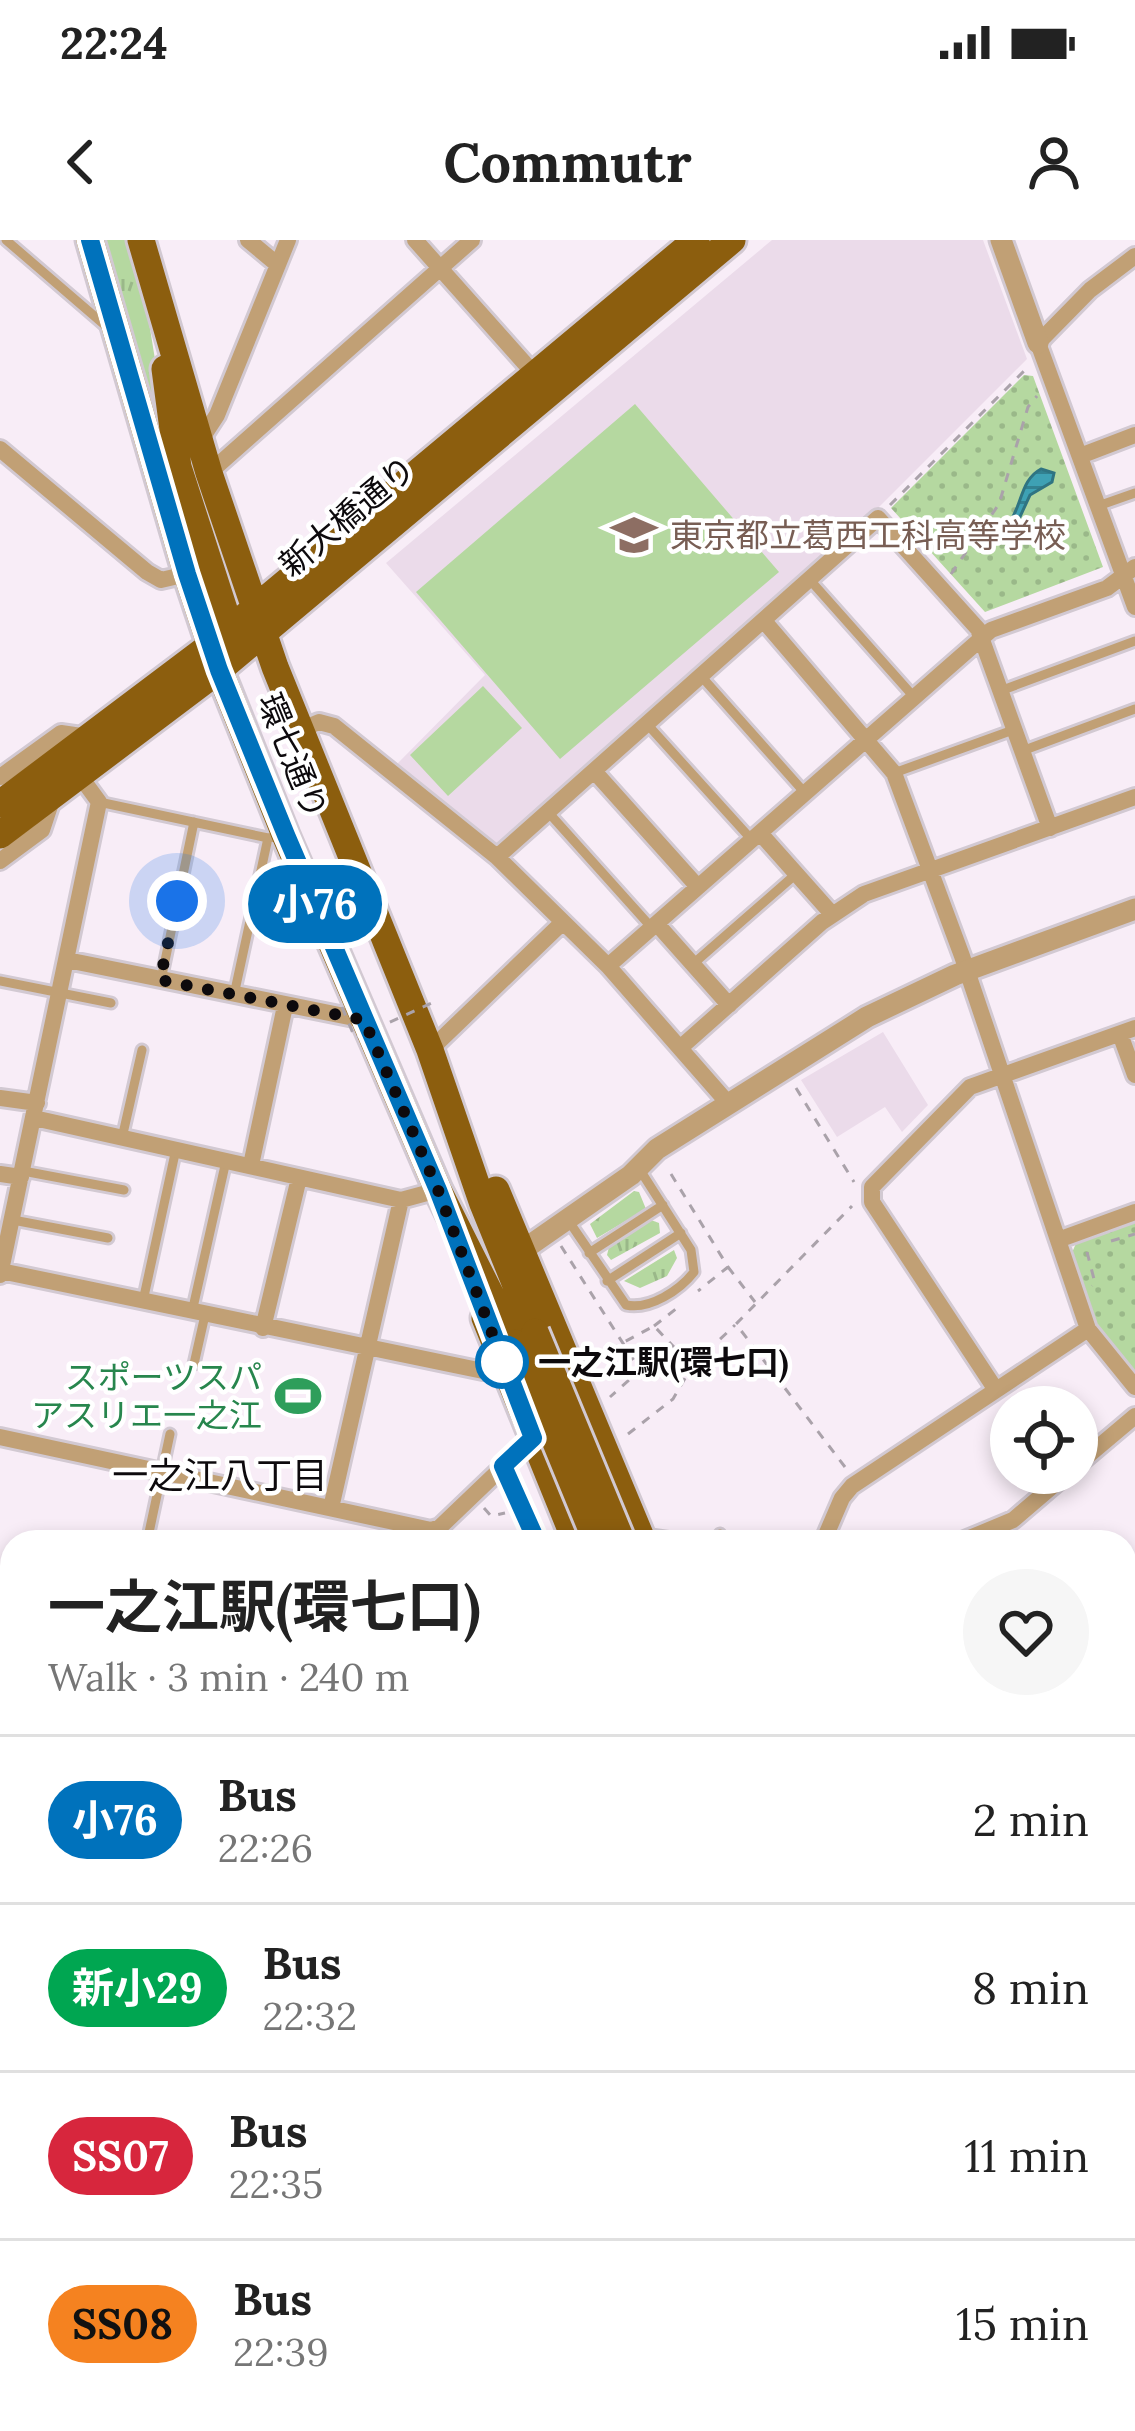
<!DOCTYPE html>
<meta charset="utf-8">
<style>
body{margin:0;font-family:Lora,"Noto Sans JP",serif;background:#f6f6f6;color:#222;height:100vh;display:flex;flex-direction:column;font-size:45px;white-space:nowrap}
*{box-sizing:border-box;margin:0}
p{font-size:39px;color:#767676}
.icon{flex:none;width:66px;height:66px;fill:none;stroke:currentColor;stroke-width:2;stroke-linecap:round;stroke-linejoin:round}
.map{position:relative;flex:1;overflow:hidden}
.side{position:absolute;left:0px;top:1290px;width:1137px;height:903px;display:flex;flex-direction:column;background:#fff;border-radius:36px 36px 0 0;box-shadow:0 6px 18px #0003}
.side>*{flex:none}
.badge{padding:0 24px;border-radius:39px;font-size:42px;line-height:78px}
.tools{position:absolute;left:990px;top:1146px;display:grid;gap:24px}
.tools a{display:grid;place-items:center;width:108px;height:108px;border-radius:50%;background:#fff;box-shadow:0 6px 18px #0003;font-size:60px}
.you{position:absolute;width:60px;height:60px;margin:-30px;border:9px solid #fff;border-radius:50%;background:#1a73e8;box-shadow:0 0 0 18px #1a73e833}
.map>.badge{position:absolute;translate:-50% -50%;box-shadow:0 0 0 6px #fff}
.round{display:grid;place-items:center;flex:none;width:126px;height:126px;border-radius:63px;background:#f6f6f6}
.head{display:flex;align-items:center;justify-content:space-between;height:204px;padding:0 48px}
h1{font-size:57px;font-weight:700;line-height:90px}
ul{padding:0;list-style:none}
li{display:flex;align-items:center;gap:36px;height:168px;padding:0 48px;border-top:3px solid #e0e0e0}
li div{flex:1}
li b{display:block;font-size:45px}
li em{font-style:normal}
li .badge{min-width:132px;font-weight:700;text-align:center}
.status{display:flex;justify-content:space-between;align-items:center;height:84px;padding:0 60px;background:#fff;direction:ltr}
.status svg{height:33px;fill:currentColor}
header{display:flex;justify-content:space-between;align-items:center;height:156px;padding:0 48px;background:#fff;font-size:54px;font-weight:700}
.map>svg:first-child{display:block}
.built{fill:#ebdbea}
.grass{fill:url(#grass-tufts)}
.park{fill:url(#park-dots)}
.garden{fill:#b5d8a0}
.water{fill:url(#water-rules);stroke:#2f7482;stroke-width:3}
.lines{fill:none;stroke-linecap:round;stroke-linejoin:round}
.service-casing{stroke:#d2c9d2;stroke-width:15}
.pedestrian-casing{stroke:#d2c9d2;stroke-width:18}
.minor-casing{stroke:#d2c9d2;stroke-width:22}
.tertiary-casing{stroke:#d2c9d2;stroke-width:27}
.primary-casing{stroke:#d2c9d2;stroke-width:33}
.path{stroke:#aaa2aa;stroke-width:3;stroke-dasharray:9 9;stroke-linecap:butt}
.service{stroke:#c1a075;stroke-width:9}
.pedestrian{stroke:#c1a075;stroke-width:12}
.minor{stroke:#c1a075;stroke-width:16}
.tertiary{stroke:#c1a075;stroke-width:21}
.primary{stroke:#8c5e0e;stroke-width:27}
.primary-bridge-casing{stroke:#d2c9d2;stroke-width:33;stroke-linecap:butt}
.path-bridge{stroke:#aaa2aa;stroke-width:3;stroke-dasharray:9 9;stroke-linecap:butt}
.primary-bridge{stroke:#8c5e0e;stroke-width:27}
.line-casing{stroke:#fff;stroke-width:27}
.line{stroke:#0072bc;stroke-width:18}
.walk{stroke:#0d0a0d;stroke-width:12;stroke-dasharray:0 21.6}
.stop-dot{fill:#fff;stroke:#0072bc;stroke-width:6}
.labels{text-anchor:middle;stroke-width:9;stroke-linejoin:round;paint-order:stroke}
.street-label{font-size:33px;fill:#0d0a0d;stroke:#fff}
.education-label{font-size:33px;fill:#785e54;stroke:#fff;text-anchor:start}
.stop-label{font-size:33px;font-weight:bold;fill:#0d0a0d;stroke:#fff;text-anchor:start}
.leisure-label{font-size:33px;fill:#27864d;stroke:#fff;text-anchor:end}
.neighbourhood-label{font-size:36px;fill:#0d0a0d;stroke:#fff}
</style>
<div class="status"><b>22:24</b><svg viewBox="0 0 49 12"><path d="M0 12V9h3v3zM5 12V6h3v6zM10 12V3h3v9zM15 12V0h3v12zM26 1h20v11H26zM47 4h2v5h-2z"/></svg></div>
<header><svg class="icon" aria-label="back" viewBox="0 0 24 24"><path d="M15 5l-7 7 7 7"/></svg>Commutr<svg class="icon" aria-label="person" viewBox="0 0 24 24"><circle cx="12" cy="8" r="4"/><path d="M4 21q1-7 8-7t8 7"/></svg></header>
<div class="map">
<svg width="1135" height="2191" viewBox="0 0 1135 2191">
<defs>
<pattern id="grass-tufts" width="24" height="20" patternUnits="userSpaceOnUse" patternTransform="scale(3)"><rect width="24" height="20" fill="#b5d8a0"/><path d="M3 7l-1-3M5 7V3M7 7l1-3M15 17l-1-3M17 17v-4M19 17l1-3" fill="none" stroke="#9ab889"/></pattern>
<pattern id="park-dots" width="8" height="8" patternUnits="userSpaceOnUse" patternTransform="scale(3)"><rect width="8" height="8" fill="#b5d8a0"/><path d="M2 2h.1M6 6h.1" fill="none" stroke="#9ab889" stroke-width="1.8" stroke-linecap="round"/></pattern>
<pattern id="water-rules" width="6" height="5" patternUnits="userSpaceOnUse" patternTransform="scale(3)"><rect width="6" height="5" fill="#3ea1b4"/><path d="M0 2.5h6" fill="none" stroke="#328191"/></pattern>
</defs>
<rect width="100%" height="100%" fill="#f8edf7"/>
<path class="built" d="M772,0H983L1027,119L879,267L503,603L492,602L396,525L485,435L386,323Z
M883,792L928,865L902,892L885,867L837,897L801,840Z"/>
<path class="grass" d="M101,0H125L147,70L171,218L204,353Z
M634,951L639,952L646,969L597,998L590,984Z
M651,980L659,983L660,993L611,1020L607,1015L609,1007Z
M674,1010L677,1018L667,1036L640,1048L624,1041Z
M0,1745L12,1761V1865L0,1848Z
M206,2181H328L335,2191H214Z"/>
<path class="park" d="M1024,135L1033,136L1103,327L985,372L891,268Z
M1135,979V1137L1096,1089L1071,1015L1077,1001Z"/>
<path class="garden" d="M635,164L779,332L560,519L416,352Z
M483,446L522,488L448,556L410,515Z"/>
<path class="water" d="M1041,229L1054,233L1052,242L1030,255L1013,292L1015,298L1012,300L1007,293L1002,296L998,293C1024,277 1016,242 1041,229Z
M0,1902L12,1919V2181H204L211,2191H0Z"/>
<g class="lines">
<g class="service-casing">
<path id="service" d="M6,0L107,87
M1098,266L1135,253
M810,340L914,457
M701,436L805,553
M1000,451L1135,401
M647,484L752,600
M1022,511L1135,469
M894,533L1013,490
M99,562L268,598L282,596
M548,572L652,688
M693,724L796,634
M161,740L194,582
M0,741L111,763
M234,755L268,598
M122,898L142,810
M23,931L124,950
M13,980L108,998
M568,980L626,1065C650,1070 680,1050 694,1032L691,1010L640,930
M589,1013L663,965
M607,1041L681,993
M143,1061L176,909
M192,1072L226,921
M194,1124L205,1075
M147,1302L170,1194
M719,1302L720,1294
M1125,1413L1135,1428
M1125,1627L1135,1628
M1125,1932L1135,1952
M1125,2043L1135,2063
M534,2181L539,2191
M797,2181L802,2191"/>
</g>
<g class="pedestrian-casing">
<path id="pedestrian" d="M908,2181L911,2191"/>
</g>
<g class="minor-casing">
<path id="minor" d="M248,0L278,25
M415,0L536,136
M1135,16L1090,50L1038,103L1135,367
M200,201L217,175L288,0
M0,209L147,332L161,340L187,334
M1080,216L1135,195
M209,233L472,0
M764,381L894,533L962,716L1088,1089L1135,1147
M300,490L319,482L334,486L497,617L608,726L727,862
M594,531L698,647
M0,537L61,493L88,497
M760,593L832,674
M497,617L878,278L978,389L1050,588
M0,621L42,590L53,557
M657,684L729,765
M67,720L364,780
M608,726L991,390L1107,348L1135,327
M1120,794L1135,835
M680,808L822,682L864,654L1135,557
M430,810L563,682
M0,858L37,863
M34,878L401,960L438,950
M251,925L285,766
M0,934L21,937
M1058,1000L1135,972
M1,1031L483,1131L504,1125
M0,1035L99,562L80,536
M263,1088L299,938
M996,1150L872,962V947L970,847L1135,788
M0,1197L431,1290L440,1287L533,1198
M1077,1225L1135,1176
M503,1226L537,1302
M331,1268L401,960
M640,1297L675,1302
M823,1302L842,1258L852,1246L1088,1089
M960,1302L1013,1280L1068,1233
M0,1361L12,1364
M1125,1378L1135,1374
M0,1500L12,1502
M0,1569L12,1570
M1125,1703L1130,1700L1135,1684
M0,1723L12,1739
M1125,1881L1135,1876
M344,2181L351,2191
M925,2181L928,2191
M501,2191L521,2181
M873,2191L893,2181"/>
</g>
<g class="tertiary-casing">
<path id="tertiary" d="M1001,0L1038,103
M523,1010L631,935L657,909L867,777L955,735L1135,669
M0,1538L12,1539
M1125,1679L1135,1680
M0,1772L12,1789
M96,2191L100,2181"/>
</g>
<g class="primary-casing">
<path id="primary" d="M90,0L187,334L219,430L285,595L438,950L515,1103
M141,0L209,233L275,427L430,810L483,964L535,1092
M165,129L178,227L230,388L231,405
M0,564L211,405L696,0
M0,595L219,430L732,0
M496,950L643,1302
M485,1078L576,1302
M1001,2181L1010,2191
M1028,2181L1037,2191
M1058,2181L1067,2191
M1087,2181L1095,2191"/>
</g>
<path class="path" d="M890,265L1027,128
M951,334L999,264L1028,167L1037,156
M796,848L854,942
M671,934L728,1027L698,1051
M1111,1001L1135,994
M561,1006L640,1130L610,1157
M1087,1012L1095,1043L1092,1046
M728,1027L755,1062
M654,1086L681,1065
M594,1118L654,1086L692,1126L735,1085
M628,1194L673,1159L691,1128
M845,1227L736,1084L852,966
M484,1268L491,1276L505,1273
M259,2181L266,2191
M291,2181L296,2191"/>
<use href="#service" class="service"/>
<use href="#pedestrian" class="pedestrian"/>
<use href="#minor" class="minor"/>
<use href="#tertiary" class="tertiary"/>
<use href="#primary" class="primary"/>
<g class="primary-bridge-casing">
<path id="primary-bridge" d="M535,1092L622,1302
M515,1103L597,1302"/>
</g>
<path class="path-bridge" d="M342,767L355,798L434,762"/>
<use href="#primary-bridge" class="primary-bridge"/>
</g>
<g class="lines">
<g class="line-casing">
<path id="line" d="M90,0L187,334L219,430L286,595L438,950L533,1198L503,1226L537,1302"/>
</g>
<use href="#line" class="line"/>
<path class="walk" d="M177,661L160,740L364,780L438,950L504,1125L502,1122"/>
</g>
<defs>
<g id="school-bare" transform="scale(3.6)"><path d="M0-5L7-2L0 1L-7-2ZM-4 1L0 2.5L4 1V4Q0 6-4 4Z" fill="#8d6e63" stroke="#fff" stroke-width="2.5" paint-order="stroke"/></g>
<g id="stadium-bare" transform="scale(3.6)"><path d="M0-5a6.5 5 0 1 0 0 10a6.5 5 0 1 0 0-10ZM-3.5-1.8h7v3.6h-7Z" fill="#2e9e5b" stroke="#fff" stroke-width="2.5" paint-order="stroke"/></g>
</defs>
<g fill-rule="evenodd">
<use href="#school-bare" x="634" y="295"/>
<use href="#stadium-bare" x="298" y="1156"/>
</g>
<circle class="stop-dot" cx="502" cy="1122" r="24"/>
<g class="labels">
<g class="street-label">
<text transform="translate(347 276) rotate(-40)" y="12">新大橋通り</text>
<text transform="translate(293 516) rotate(68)" y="12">環七通り</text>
</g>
<g class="education-label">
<text x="670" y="307">東京都立葛西工科高等学校</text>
</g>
<g class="stop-label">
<text x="538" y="1134">一之江駅(環七口)</text>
</g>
<g class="leisure-label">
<text x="262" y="1149">スポーツスパ<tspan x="262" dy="38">アスリエ一之江</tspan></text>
</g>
<g class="neighbourhood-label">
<text x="220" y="1248">一之江八丁目</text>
</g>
</g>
</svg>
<div class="tools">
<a><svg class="icon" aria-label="locate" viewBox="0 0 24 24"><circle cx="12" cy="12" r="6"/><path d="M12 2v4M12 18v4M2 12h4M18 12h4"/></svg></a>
</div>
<div class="you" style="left:177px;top:661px"></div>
<b class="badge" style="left:315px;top:664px;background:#0072bc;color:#fff">小76</b>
<section class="side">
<div class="head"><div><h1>一之江駅(環七口)</h1><p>Walk · 3 min · 240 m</p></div><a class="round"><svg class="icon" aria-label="heart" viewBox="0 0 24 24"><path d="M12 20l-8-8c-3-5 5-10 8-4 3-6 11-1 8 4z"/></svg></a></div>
<ul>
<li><span class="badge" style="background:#0072bc;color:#fff">小76</span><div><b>Bus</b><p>22:26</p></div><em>2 min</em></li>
<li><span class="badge" style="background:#00a651;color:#fff">新小29</span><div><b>Bus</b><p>22:32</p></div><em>8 min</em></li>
<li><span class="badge" style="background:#d7263d;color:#fff">SS07</span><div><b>Bus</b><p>22:35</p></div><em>11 min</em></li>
<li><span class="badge" style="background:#f58220;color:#111">SS08</span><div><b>Bus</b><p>22:39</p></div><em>15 min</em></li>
</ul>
</section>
</div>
